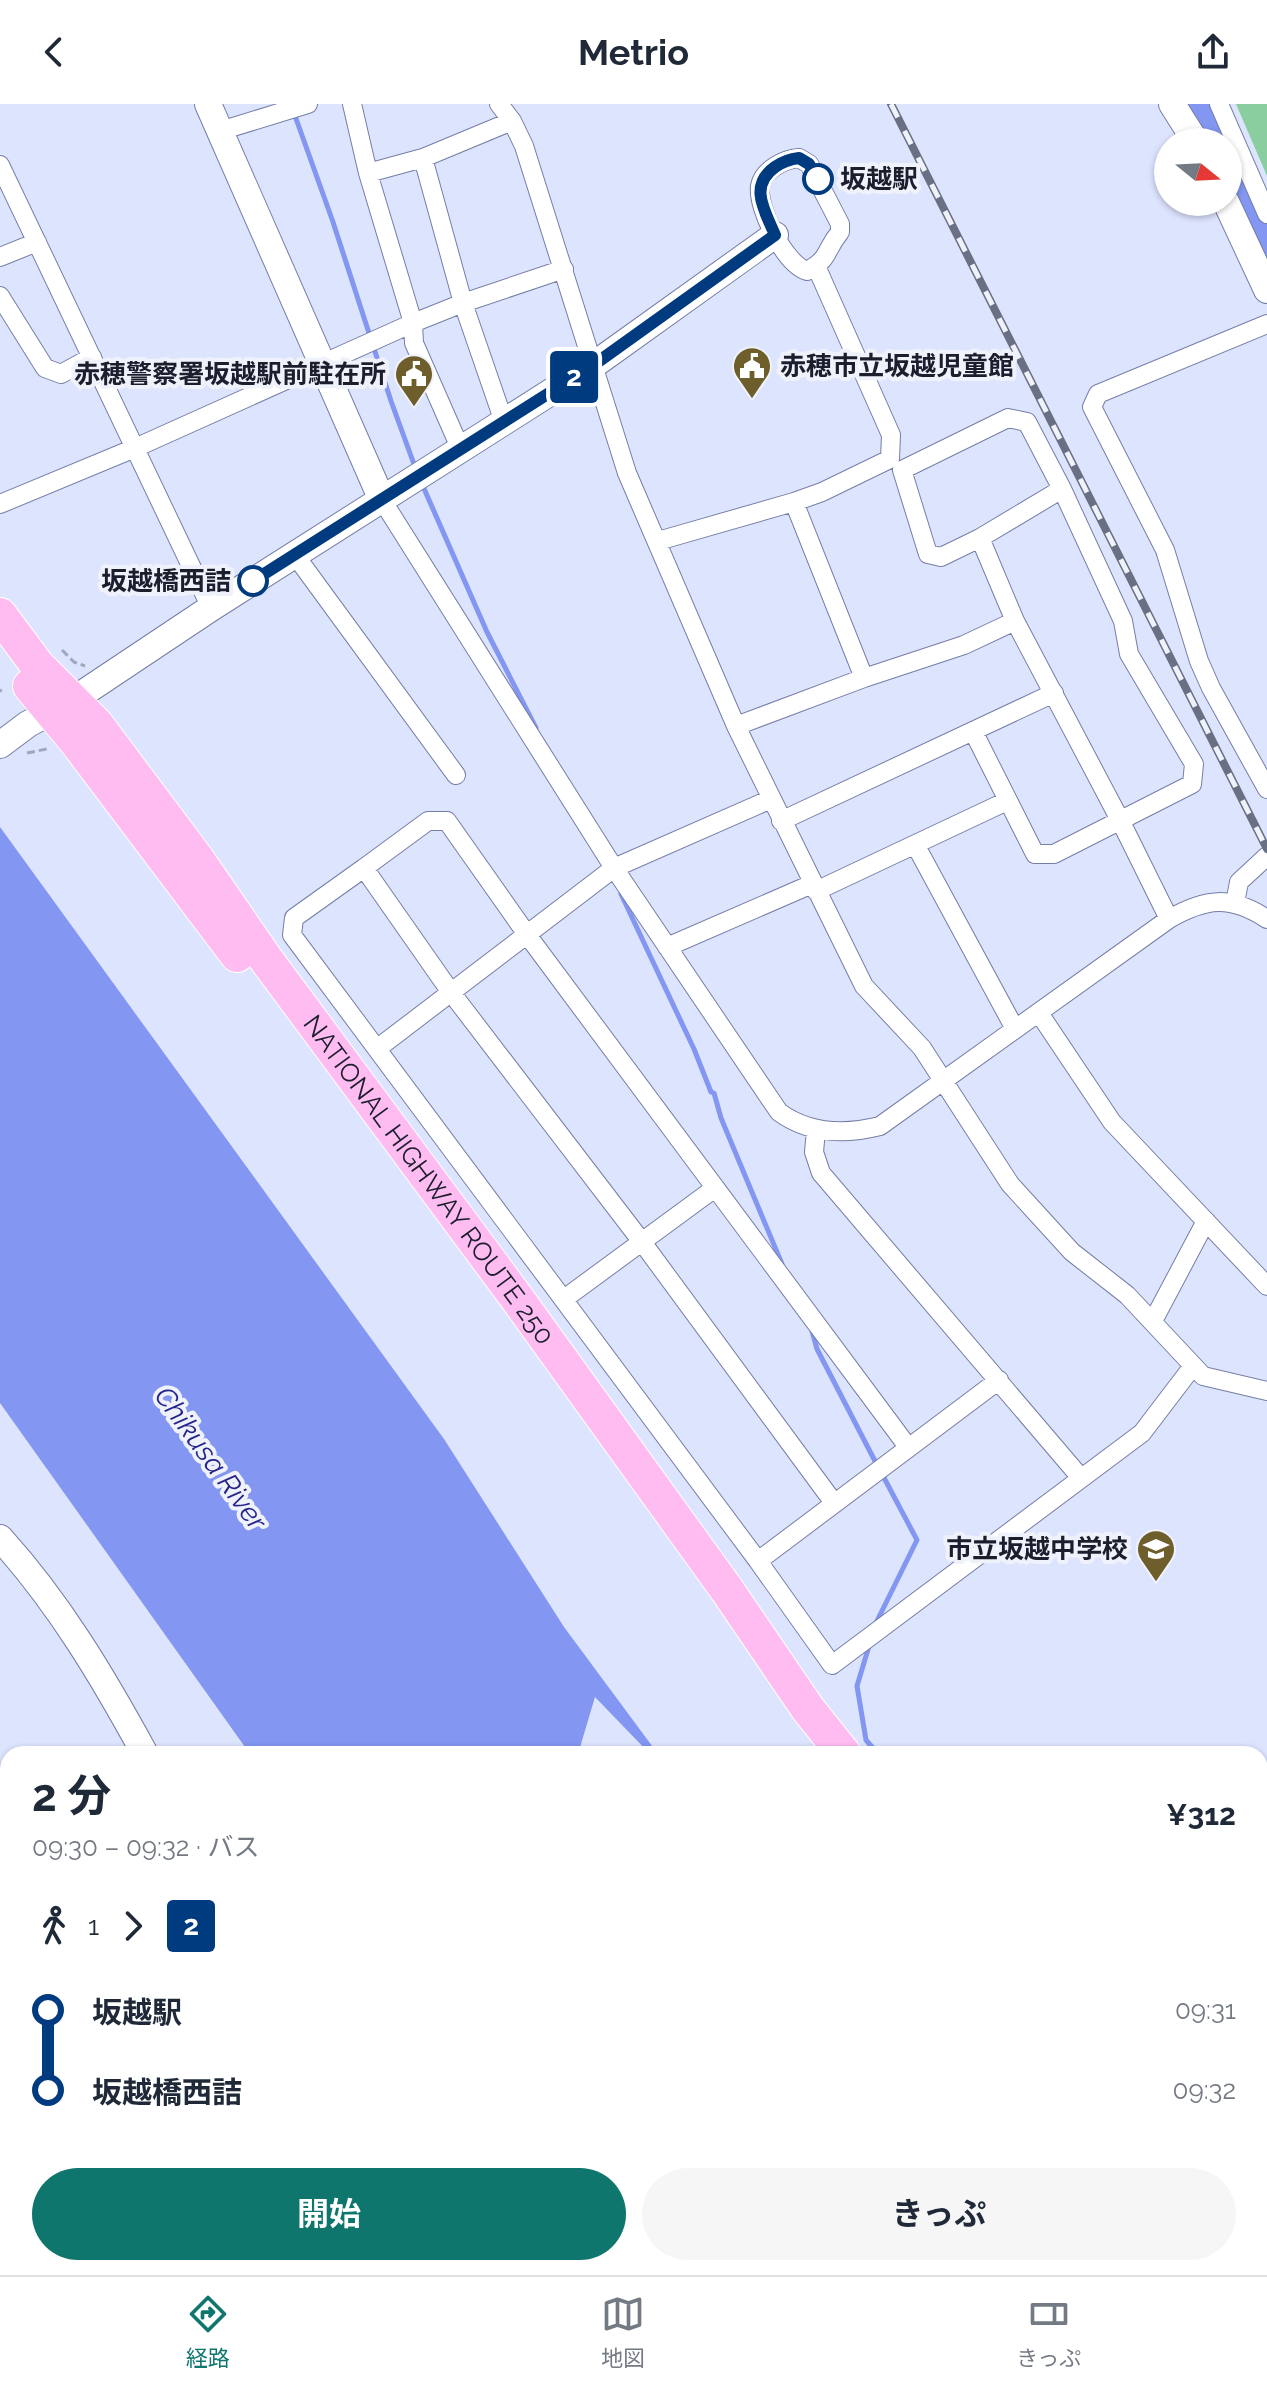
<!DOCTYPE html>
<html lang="ja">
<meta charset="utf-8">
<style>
body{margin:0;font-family:Raleway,"Noto Sans JP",sans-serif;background:#f6f6f7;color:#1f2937;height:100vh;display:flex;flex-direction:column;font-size:30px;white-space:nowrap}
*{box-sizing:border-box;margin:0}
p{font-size:26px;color:#747a83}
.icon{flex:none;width:44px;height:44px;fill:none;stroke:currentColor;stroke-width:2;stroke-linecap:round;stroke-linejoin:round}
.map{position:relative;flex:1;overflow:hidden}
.sheet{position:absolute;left:0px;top:1642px;width:1268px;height:530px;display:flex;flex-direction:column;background:#fff;border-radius:24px 24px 0 0;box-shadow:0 2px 6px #0004}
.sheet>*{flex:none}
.badge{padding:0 16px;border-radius:6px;font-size:28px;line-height:52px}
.needle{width:52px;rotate:108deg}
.controls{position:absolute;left:1154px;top:24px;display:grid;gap:16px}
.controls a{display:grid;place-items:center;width:88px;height:88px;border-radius:50%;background:#fff;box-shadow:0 2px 6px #0004;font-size:40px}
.map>.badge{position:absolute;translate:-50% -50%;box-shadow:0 0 0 4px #fff}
.legs{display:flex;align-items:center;gap:12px;height:88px;padding:0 32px;font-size:26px}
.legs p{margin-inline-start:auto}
.head{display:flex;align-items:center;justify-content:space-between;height:136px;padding:0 32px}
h1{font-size:44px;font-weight:700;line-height:60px}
.primary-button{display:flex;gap:16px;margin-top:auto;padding:16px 32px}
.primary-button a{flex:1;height:92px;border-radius:48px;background:#0f766e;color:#fff;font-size:32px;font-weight:700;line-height:92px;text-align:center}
.primary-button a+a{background:#f6f6f7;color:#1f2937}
ul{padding:0 32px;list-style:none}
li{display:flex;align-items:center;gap:28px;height:80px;font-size:30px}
li i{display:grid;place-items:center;width:12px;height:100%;margin:0 10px;background:currentColor}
li i::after{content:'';width:20px;height:20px;margin:-10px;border:6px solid;border-radius:50%;background:#fff}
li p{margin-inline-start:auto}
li:first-child i{background:linear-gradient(#0000 50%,currentColor 0)}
li:last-child i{background:linear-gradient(currentColor 50%,#0000 0)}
header{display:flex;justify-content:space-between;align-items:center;height:104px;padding:0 32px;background:#fff;font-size:36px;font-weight:700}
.dock{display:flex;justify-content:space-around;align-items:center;height:112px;border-top:2px solid #e0e1e3;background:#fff;font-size:22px;color:#747a83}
.dock a{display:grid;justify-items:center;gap:4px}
.dock .on{color:#0f766e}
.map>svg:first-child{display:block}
.green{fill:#8ace9f}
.water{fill:#8396f1}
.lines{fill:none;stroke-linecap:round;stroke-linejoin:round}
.stream{stroke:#8396f1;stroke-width:5}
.river{stroke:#8396f1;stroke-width:32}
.street-casing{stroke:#757ea5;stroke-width:20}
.secondary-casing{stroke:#757ea5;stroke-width:28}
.highway-casing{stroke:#fff;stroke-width:36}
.path{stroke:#a0a6bc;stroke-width:3;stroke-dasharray:8 4;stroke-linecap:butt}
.street{stroke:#fff;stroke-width:18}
.secondary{stroke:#fff;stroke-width:26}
.highway{stroke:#febcf1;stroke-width:34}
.rail-casing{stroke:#6a7083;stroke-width:8}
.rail{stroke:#f0f2fb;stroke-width:5;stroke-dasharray:15;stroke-linecap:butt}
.line-1-casing{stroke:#fff;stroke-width:18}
.line-1{stroke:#003b80;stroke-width:12}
.stop-1-dot{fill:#fff;stroke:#003b80;stroke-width:4}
.labels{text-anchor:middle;stroke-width:8;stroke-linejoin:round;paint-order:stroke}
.stop-label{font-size:26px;font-weight:bold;fill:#1a1e2d;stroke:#f0f2fb;text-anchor:start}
.poi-label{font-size:26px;font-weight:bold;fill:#1a1e2d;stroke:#f0f2fb;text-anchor:end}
.street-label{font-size:26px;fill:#1a1e2d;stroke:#f0f2fb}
.water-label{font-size:28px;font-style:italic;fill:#24248c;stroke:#f0f2fb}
</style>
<header><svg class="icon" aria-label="back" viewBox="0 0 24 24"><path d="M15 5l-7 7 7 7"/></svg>Metrio<svg class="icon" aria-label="share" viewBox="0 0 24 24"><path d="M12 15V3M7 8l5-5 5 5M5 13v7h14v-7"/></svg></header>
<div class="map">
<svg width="1267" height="2171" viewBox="0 0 1267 2171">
<rect width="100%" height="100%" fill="#dde4fe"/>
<path class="green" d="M1236,0H1267V72Z"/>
<path class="water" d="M0,723L444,1335L564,1523L658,1650H650L595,1593L578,1650H250L0,1299Z
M630,2164H1176L1189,2171H636Z"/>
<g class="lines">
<path class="stream" d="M294,9L333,118L391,297L415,363
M422,380L487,528L536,624
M621,790L694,945L711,988L714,989L721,1014L782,1160
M812,1227L817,1245L877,1361
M875,1521L917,1436L882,1370
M869,1542L857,1582L866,1636L878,1650
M1260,1860H1267"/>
<path class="river" d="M1197,0L1216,38
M1228,62L1267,143"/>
<g class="street-casing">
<path id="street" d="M499,0L512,17L524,42L627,369L736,622L864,882L922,944L1010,1080L1072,1148L1127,1191L1203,1272L1267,1287
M1219,0L1267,110
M220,27L308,0
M423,54L463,199L504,318
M799,54L809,60L840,120V128C824,147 831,154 807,167C785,160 757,105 760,82C763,66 784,55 799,54Z
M0,61L211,504
M368,69L423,54L512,17
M0,153L37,138
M0,192L45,264L61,270L92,253
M1267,220L1098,290L1092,303L1165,446L1199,557L1211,584L1267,685
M461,346L414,239L413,219L463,199L564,165
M382,396L614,764L779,1008C809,1030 844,1031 880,1022L1169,815C1206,794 1230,791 1267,815
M794,398L864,574
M0,400L135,344L413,219L368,69L352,0
M980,434L1062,385
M658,437L794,398L822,388L890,355L891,331L816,162
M295,451L456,671
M736,622L864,574L964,541L1015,517
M973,627L1035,750H1054L1192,680L1194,660L1129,550L1123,517L1062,385L1027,318L1008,314L902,366L928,450L941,453L980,434L1015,517L1120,716L1169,815
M781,717L1054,589
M916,742L1015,925
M364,764L294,814L292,831L758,1457L999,1276
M816,787L1007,697
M1235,799L1239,778L1267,752
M667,843L812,780
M1039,909L1112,1018L1267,1182
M378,944L614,764L771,695
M816,1026L814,1048L821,1069L1081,1374
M564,1195L715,1084
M1153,1217L1206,1117
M834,1399L642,1138L450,887L364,764L428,717H447L528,832L908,1343
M758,1457L832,1561L1142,1329L1193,1262
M0,1800L8,1810
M448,2164L455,2171
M245,2171L303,2164"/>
</g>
<g class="secondary-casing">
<path id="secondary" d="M208,0L382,396
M1172,0L1196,38
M1226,98L1267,186
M0,641L28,620L73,596L211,504L595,260L775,131
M0,1434C59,1499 103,1573 145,1650
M0,1961L8,1950
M478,2164L485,2171"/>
</g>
<g class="highway-casing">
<g id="highway">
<path id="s1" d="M0,511L37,561L96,620L197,755L265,854L516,1193L727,1486L808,1605L844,1650"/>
<path d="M30,582L75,636L237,851"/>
<path d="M1260,1981L1267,1984"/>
<path d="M1260,2007L1267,2010"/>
</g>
</g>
<path class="path" d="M62,546L74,558L85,562
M0,588L1,585
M27,649L47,645
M596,2171L604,2164"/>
<use href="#street" class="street"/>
<use href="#secondary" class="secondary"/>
<use href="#highway" class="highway"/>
<g class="rail-casing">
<path id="rail" d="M891,0L1267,745"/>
</g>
<use href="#rail" class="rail"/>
</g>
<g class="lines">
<g class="line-1-casing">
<path id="line-1" d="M253,477L595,260L775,131C765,107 748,82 775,63C782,58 790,55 799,54L809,60L818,75"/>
</g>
<use href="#line-1" class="line-1"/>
</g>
<defs>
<g id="civic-pin" transform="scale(2)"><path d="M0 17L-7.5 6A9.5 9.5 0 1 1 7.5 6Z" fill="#6d5e2b" stroke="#f0f2fb"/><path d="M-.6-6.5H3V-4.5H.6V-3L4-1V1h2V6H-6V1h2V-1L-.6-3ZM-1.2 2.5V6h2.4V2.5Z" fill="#fff"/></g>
<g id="school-pin" transform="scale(2)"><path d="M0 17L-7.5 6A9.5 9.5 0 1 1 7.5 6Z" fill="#6d5e2b" stroke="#f0f2fb"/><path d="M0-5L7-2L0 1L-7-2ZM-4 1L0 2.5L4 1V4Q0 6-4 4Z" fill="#fff"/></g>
</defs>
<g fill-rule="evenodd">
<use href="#civic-pin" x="752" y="262"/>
<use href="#civic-pin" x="414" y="270"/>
<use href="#school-pin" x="1156" y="1445"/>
</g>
<g class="stop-1-dot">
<circle cx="818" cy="75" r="14"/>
<circle cx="253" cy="477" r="14"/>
</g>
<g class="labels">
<g class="stop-label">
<text x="840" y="84">坂越駅</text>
<text x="231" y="486" text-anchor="end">坂越橋西詰</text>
</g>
<g class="poi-label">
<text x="780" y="271" text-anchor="start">赤穂市立坂越児童館</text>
<text x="386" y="279">赤穂警察署坂越駅前駐在所</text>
<text x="1128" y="1454">市立坂越中学校</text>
</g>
<g class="street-label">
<text dy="9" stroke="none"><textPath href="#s1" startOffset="710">NATIONAL HIGHWAY ROUTE 250</textPath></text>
</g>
<g class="water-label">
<text transform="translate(211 1354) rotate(54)" y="10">Chikusa River</text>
</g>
</g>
</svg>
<div class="controls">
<a><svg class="needle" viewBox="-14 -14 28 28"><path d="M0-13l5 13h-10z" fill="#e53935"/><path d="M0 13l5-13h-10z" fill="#747a83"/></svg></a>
</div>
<b class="badge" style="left:574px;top:273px;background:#003b80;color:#fff">2</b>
<section class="sheet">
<div class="head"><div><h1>2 分</h1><p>09:30 – 09:32 · バス</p></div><b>¥312</b></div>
<div class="legs"><svg class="icon" aria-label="walk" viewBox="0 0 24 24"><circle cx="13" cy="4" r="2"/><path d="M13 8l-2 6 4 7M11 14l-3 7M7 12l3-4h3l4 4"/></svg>1<svg class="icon" aria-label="forward" viewBox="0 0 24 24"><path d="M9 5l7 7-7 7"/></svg><b class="badge" style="background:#003b80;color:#fff">2</b></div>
<ul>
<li><i style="color:#003b80"></i><b>坂越駅</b><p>09:31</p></li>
<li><i style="color:#003b80"></i><b>坂越橋西詰</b><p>09:32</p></li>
</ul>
<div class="primary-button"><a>開始</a><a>きっぷ</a></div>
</section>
</div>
<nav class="dock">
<a class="on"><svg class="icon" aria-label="directions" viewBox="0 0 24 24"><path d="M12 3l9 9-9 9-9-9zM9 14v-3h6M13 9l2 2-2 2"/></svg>経路</a>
<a><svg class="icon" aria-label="map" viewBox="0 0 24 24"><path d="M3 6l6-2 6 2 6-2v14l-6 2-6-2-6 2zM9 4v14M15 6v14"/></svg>地図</a>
<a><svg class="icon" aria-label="tickets" viewBox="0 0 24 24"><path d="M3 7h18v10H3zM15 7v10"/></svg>きっぷ</a>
</nav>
